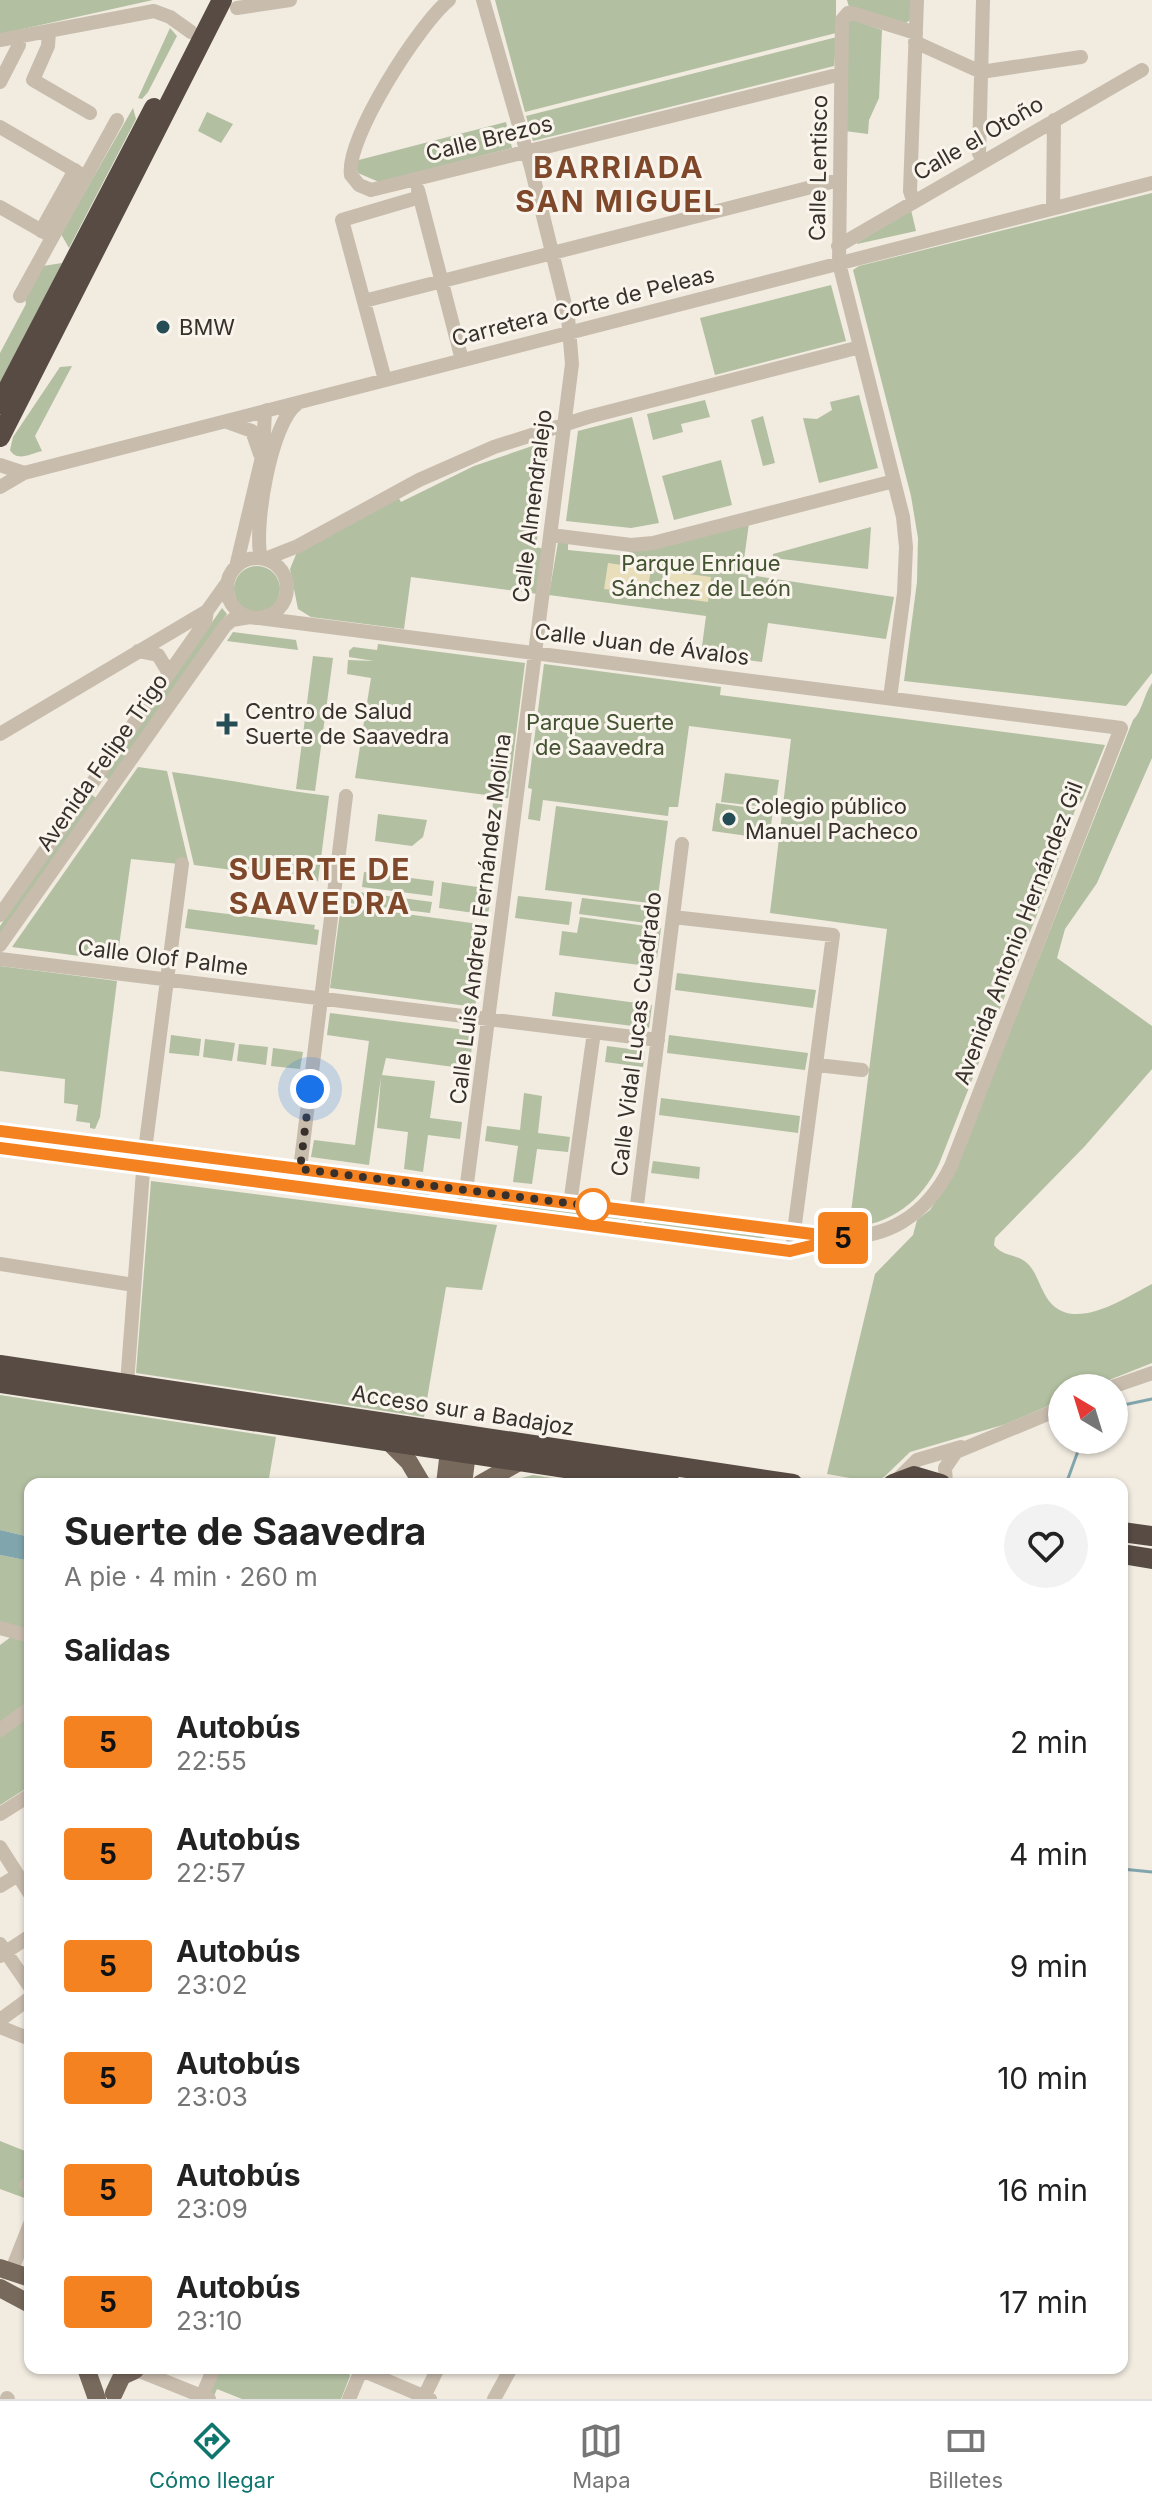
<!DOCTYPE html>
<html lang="es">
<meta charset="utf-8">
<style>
body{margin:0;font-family:Inter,sans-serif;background:#f2f2f2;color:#222;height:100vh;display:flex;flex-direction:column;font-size:30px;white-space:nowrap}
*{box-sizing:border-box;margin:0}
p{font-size:26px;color:#767676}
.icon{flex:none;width:44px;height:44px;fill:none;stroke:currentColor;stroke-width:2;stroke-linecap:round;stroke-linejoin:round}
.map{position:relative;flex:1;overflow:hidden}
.details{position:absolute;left:24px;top:1478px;width:1104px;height:896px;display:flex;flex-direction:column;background:#fff;border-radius:16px;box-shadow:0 2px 6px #0004}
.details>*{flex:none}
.badge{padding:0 16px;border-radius:6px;font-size:28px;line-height:52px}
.needle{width:52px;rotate:322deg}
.buttons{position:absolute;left:1048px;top:1374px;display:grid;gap:16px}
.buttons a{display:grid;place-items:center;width:80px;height:80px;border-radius:50%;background:#fff;box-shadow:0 2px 6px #0004;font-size:40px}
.you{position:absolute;width:40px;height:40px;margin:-20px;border:6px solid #fff;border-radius:50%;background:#1a73e8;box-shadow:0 0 0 12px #1a73e833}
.map>.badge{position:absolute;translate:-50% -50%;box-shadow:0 0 0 4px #fff}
h2{padding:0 40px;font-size:30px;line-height:72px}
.round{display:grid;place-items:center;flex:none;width:84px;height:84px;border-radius:42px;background:#f2f2f2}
.overview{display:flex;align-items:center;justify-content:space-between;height:136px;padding:0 40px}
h1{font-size:38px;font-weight:700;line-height:60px}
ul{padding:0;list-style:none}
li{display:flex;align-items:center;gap:24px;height:112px;padding:0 40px}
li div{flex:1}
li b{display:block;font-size:30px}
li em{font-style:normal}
li .badge{min-width:88px;font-weight:700;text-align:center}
.menu{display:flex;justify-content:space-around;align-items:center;height:112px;border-top:2px solid #e0e0e0;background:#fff;font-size:22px;color:#767676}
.menu a{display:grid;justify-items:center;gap:4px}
.menu .active{color:#0f766e}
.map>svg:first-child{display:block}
.green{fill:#b2bfa1}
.sand{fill:#e9deba}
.water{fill:#81a5ac}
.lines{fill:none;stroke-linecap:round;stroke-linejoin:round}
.stream{stroke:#81a5ac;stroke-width:3}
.minor{stroke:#c8bcad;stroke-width:14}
.major{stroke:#78695d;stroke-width:18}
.highway{stroke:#574b43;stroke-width:20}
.line-casing{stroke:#fff;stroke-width:18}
.line{stroke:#f58220;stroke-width:12}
.walk{stroke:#37302b;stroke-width:8;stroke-dasharray:0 14.4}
.poi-dot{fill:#244d55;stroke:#f9f4ec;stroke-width:3}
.stop-dot{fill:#fff;stroke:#f58220;stroke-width:4}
.labels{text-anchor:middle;stroke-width:6;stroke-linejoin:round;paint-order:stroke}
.street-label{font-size:22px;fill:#37302b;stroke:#f9f4ec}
.poi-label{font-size:22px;fill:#37302b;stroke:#f9f4ec;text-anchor:start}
.park-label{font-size:22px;fill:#435331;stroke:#f9f4ec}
.district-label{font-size:30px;font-weight:bold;letter-spacing:2px;fill:#7f482b;stroke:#f9f4ec}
</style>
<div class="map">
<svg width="1152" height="2399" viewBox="0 0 1152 2399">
<rect width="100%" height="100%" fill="#f1ebe0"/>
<path class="green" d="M0,0H153L0,34Z
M495,0H836V33L525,112Z
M847,0H911L910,20L906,23L849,7Z
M848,18L882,30L879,98L869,120L868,134L845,131Z
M170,28L177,36L148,92L142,99L138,98Z
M837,37L834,66L533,141L526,116Z
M133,108L136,119L69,248L61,234Z
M207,112L233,124L221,143L198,131Z
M506,122L512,148L379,182L358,173L355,161Z
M1152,193V673L1126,706L904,681L917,582L918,538L911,496L853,270L859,266Z
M911,210L916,231L857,244V243Z
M62,263L0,383V353L26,304L25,299L43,266Z
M831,285L846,341L715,375L700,318Z
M72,366L35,436L42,451C30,454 17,462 10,450L13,437L60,367Z
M859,395L878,468L819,483L803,418L817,419L832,410L830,402Z
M705,400L710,417L681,424L683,432L653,440L647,414Z
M763,416L775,463L763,466L751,420Z
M632,417L659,523L631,528L566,521L578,431Z
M550,440L536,547L544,549L538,594L411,577L404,629L311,617L298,609L290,569L297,552L398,497L401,502L474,466Z
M721,460L732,505L674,520L662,476Z
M749,523L742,574L894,597L886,639L768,623L762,662L701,654L706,616L549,595L558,542H568V550L628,556L629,549Z
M871,527L868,569L773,558V554Z
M234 589a23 23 0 1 1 46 0a23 23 0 1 1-46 0Z
M222,608L227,614L109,780L104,776Z
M233,632L296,640L298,650L227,641Z
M378,644L525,663L508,798H503L494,871L484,869L494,796L355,778L371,678L347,674L348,660L374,661L349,657V651L353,647L377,650Z
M313,656L333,658L315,791L296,789Z
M544,664L721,687L720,695L1105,745L1083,799L1075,810L1056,866L939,1164C921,1202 891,1224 849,1228L887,929L770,913L791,739L689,726L678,807H669L668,816L543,800L540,821L528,819L532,789L528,788Z
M1152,683V758L1097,883L1065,929L1057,958L1152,1026V1069L1085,1146L995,1238L994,1245C1003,1257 1017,1254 1027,1263C1037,1272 1040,1289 1049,1301C1074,1333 1125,1298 1152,1284V1363L1089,1388H1062V1400L1006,1424L910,1452L884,1477L873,1482L827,1474L875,1274L913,1235L917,1220L930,1210L955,1171L1133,720C1142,712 1144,694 1152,683Z
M138,767L167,771L189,865L131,859L117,961L12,947Z
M172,772C226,779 274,789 329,796L318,881L194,865Z
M725,773L779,780L775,808L721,802Z
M91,794L96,798L0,936V926Z
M716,803L773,811L769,839L712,831Z
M556,806L668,821L657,904L545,890Z
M378,814L427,820L423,837L412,846L375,841Z
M364,872L434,881L432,896L362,887Z
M442,882L492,889L488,915L439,908Z
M343,890L432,902L430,913L341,902Z
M518,896L572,902L569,925L515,918Z
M582,898L656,907L654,924L579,914Z
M341,905L486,925L475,1007L330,988Z
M188,909L315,925L314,929L319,930L317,945L185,928Z
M580,917L661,928L657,958H650L648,966L559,955L562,931L577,933Z
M0,966L117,981L100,1117L95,1129L90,1128V1123L76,1121L78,1105L64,1103L65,1079L0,1071Z
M677,973L816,990L813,1008L675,990Z
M555,992L652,1005L649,1028L552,1016Z
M330,1013L474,1031L469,1069L386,1058L382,1075L435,1081L430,1118L462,1122L460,1139L428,1135L423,1172L404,1169L408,1132L377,1128L381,1077L369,1165L311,1157L314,1140L355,1145L369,1041L327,1035Z
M171,1035L201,1039L199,1056L169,1053Z
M669,1035L808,1053L805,1070L667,1053Z
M205,1039L235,1043L232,1061L203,1057Z
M239,1044L268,1047L266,1065L237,1061Z
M607,1046L645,1051L643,1067L605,1062Z
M273,1048L303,1052L300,1069L271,1066Z
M524,1093L542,1096L538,1133L570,1137L568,1152L537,1149L532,1184L513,1182L518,1146L485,1141L487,1126L520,1130Z
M661,1098L800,1116L798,1133L659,1115Z
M653,1161L700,1167L699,1179L651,1173Z
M336,1180L433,1192L425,1197L326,1183Z
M151,1181L497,1225L482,1290L446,1287L424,1417L136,1373Z
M507,1202L625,1217L627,1220L497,1206Z
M643,1220L768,1235V1236L758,1240L645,1225Z
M0,1395L276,1437L268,1484H30V1537L0,1530Z
M533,1475L591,1484H498Z
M0,1555L30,1561V1632L0,1625Z
M15,1634L30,1642V1702L0,1723V1645Z
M30,1715V1786L0,1805V1736Z
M0,2141L30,2153V2200L0,2189Z
M218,2368H324L338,2373L340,2368H347L350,2376L341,2399H242L217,2389L214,2396L210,2395Z"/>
<path class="sand" d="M608,563L651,569L647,594L604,589Z
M667,571L711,577L708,602L664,596Z"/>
<path class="water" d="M0,1530L30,1537V1561L0,1555Z"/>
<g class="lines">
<path class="stream" d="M1114,1407L1152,1399
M1066,1484L1082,1440
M1122,1869L1152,1872"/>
<path class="minor" d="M449,0C420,23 345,139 351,175L359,185L371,190L841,74
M237,8L290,0
M49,32L48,46L33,80L90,113
M0,40L154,11L170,17L191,32
M915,42L981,72L1081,57
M0,82L19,45L18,37
M0,127L86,177
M983,161L979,153L983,0
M418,190L462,360
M913,200L910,191L917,0
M0,207L49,235
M1053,208L1054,120
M41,231L75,170
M838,246L1142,70
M20,296L117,120
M364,301L839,180
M385,380L342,220L420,197
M227,422L252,431L260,454
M0,465L24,473
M0,487L24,473L1152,183
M551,535L631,545L653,543L894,481
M261,558C253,528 271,422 297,404
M227 588a30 30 0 1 1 60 0a30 30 0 1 1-60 0Z
M265,559L298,546L419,480L494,447L588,417L860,347
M236,567L263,453L265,411L268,410
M138,651L158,655L169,673
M890,698L904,593L906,547L903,517L839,263L842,20L848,13L855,14L916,33
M0,734L207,611
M0,915L205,622L207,611L227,583
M673,917L833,935L793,1239
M0,945L225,626L232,620L250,617
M0,959L658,1040
M817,1065L862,1070
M0,1131L830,1236C886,1242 927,1215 951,1166L1121,728L259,618
M0,1148L790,1251L836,1240
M299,1177L346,796
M570,1204L594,1032
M464,1207L572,364L568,317L531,167L483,0
M635,1221L682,844
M0,1264L134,1285
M127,1384L144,1158L182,864
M1109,1388L1152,1373
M899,1478L917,1460L961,1447
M946,1484L945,1468L956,1452L1062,1408
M0,1628L30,1636
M0,1730L30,1708
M0,1814L30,1795
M0,1847L30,1894
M0,1886L18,1875
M0,1944L30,1987
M0,1956L30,1936
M0,2020L30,1998
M0,2027L30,2039
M26,2185L30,2186
M11,2272L30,2224
M132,2368L209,2399
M357,2368L430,2399
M202,2396L214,2368
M7,2398L8,2399
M349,2399L362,2368
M423,2399L438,2368
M494,2399L511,2368"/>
<path class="major" d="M388,1441L409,1462L422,1484
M459,1442L467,1453L463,1484
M445,1484L449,1451L456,1442
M480,1484L521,1461
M0,2268L30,2278
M0,2288L30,2304
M86,2368L97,2399
M114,2393L122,2376L135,2370"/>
<path class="highway" d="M0,404L154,108
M0,437L222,0
M0,1365L793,1484
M0,1383L671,1484
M893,1484L914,1476L941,1484
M1122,1532L1152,1536
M1122,1554L1152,1559"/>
</g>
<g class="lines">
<g class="line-casing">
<path id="line" d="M0,1131L844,1238L790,1251L0,1148"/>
</g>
<use href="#line" class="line"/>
<path class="walk" d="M310,1089L300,1169L598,1207L593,1206"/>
</g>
<g class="poi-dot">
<circle cx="163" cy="327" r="8"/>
<path d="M223 712h8v8h8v8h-8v8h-8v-8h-8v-8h8z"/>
<circle cx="729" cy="819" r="8"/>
</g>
<circle class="stop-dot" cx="593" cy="1206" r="16"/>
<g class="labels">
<g class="street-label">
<text transform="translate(489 138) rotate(-14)" y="8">Calle Brezos</text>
<text transform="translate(978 138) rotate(-30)" y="8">Calle el Otoño</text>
<text transform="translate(818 168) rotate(-89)" y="8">Calle Lentisco</text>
<text transform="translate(583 306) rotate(-14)" y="8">Carretera Corte de Peleas</text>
<text transform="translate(532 506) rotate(-83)" y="8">Calle Almendralejo</text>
<text transform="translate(642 644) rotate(7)" y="8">Calle Juan de Ávalos</text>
<text transform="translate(102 762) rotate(-55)" y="8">Avenida Felipe Trigo</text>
<text transform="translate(480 919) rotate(-83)" y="8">Calle Luis Andreu Fernández Molina</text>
<text transform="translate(1018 933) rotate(-69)" y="8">Avenida Antonio Hernández Gil</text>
<text transform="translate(163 957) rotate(7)" y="8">Calle Olof Palme</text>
<text transform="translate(636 1034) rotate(-83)" y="8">Calle Vidal Lucas Cuadrado</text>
<text transform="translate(463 1410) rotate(9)" y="8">Acceso sur a Badajoz</text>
</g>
<g class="poi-label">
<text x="179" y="335">BMW</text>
<text x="245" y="719">Centro de Salud<tspan x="245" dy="25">Suerte de Saavedra</tspan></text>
<text x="745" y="814">Colegio público<tspan x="745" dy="25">Manuel Pacheco</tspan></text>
</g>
<g class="park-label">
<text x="701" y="571">Parque Enrique<tspan x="701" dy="25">Sánchez de León</tspan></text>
<text x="600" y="730">Parque Suerte<tspan x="600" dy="25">de Saavedra</tspan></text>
</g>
<g class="district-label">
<text x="619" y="178">BARRIADA<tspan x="619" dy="34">SAN MIGUEL</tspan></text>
<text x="320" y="880">SUERTE DE<tspan x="320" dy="34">SAAVEDRA</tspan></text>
</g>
</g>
</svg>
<div class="buttons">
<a><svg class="needle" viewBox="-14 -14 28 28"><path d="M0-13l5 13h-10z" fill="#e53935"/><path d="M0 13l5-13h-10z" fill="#767676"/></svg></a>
</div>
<div class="you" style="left:310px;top:1089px"></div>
<b class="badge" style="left:843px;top:1238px;background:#f58220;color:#111">5</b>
<section class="details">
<div class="overview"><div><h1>Suerte de Saavedra</h1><p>A pie · 4 min · 260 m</p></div><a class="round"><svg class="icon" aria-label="heart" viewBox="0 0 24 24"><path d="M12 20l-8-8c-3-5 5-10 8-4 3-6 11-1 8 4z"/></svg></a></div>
<h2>Salidas</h2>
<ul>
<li><span class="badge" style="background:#f58220;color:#111">5</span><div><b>Autobús</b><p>22:55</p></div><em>2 min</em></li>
<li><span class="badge" style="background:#f58220;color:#111">5</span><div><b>Autobús</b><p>22:57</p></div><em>4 min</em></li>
<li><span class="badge" style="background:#f58220;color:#111">5</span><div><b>Autobús</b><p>23:02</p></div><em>9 min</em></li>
<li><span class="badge" style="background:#f58220;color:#111">5</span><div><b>Autobús</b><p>23:03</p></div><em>10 min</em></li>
<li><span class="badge" style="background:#f58220;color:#111">5</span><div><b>Autobús</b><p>23:09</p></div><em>16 min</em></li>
<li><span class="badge" style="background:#f58220;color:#111">5</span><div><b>Autobús</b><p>23:10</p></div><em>17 min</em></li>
</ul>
</section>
</div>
<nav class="menu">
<a class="active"><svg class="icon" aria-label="directions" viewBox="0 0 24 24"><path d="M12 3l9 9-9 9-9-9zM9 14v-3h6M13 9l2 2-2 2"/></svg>Cómo llegar</a>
<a><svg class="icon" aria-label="map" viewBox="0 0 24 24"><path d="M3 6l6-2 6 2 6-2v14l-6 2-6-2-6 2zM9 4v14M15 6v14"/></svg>Mapa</a>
<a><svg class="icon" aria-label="tickets" viewBox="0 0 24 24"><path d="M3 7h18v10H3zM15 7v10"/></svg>Billetes</a>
</nav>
